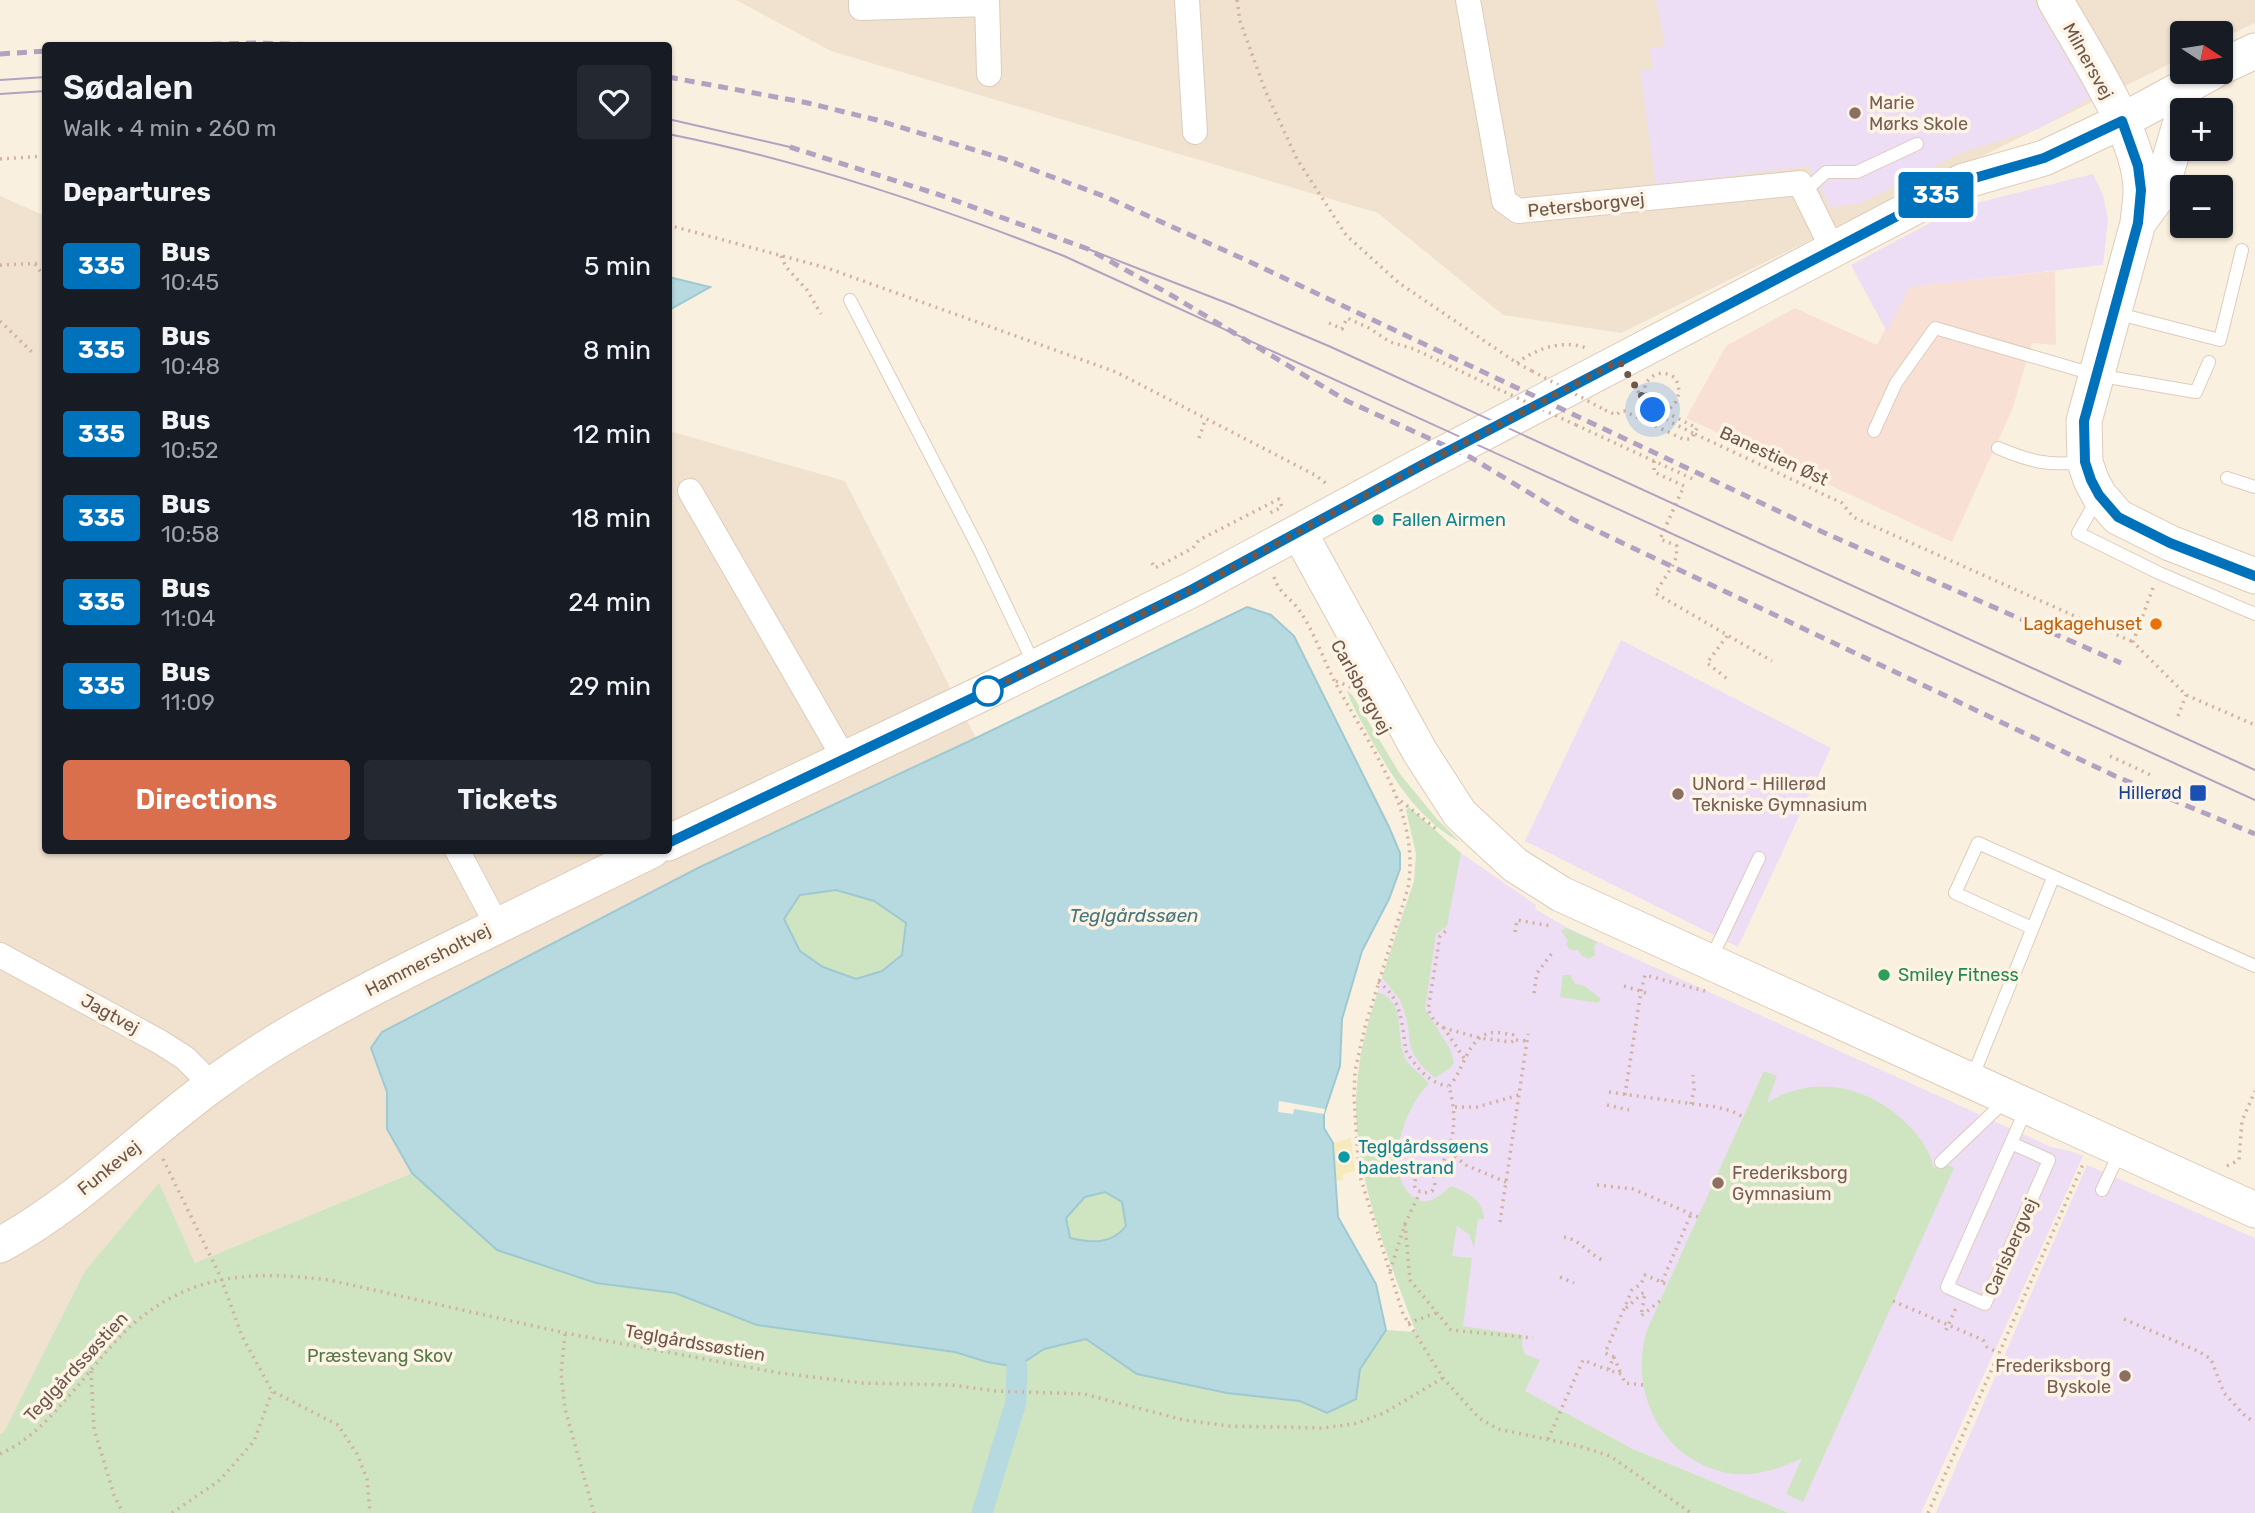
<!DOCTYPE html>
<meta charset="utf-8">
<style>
body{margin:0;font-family:Rubik,sans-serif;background:#242831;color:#f1f3f6;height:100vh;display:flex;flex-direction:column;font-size:26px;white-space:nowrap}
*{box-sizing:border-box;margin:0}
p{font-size:23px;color:#9ea1a6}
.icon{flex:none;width:38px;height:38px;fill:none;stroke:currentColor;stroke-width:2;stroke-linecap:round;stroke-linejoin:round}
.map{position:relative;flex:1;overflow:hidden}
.panel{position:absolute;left:42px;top:42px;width:630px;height:812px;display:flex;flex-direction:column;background:#171b24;border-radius:7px;box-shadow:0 2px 5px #0004}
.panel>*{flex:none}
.badge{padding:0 14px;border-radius:5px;font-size:24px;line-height:46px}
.needle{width:46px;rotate:102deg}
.fabs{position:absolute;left:2170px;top:21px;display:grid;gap:14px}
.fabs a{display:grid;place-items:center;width:63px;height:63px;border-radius:7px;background:#171b24;box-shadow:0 2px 5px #0004;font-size:35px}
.you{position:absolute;width:35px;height:35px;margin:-18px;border:5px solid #fff;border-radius:50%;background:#1a73e8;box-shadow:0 0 0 10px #1a73e833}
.map>.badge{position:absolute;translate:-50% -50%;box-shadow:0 0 0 4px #fff}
h2{padding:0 21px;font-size:26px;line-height:63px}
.round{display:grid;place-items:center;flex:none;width:74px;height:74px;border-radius:7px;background:#242831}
.head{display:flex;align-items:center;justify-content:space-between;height:119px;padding:0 21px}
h1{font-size:33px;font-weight:600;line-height:52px}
.cta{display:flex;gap:14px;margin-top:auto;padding:14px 21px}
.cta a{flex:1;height:80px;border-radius:7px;background:#da6f4e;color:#fff;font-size:28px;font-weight:600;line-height:80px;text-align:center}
.cta a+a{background:#242831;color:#f1f3f6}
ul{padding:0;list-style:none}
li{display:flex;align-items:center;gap:21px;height:84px;padding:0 21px}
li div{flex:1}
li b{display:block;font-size:26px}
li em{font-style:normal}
li .badge{min-width:77px;font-weight:700;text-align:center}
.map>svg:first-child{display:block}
.residential{fill:#f0e2cf}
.commercial{fill:#f9e0d5}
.education{fill:#edddf5}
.green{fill:#cfe5c1}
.sand{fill:#f7eabd}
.water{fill:#b7dae1;stroke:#9ec9d2;stroke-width:2;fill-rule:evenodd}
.pier{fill:#faf0e0}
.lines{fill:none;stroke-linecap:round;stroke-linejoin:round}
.canal{stroke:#b7dae1;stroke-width:21}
.lane-casing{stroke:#ddccbd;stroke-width:14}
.street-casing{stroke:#ddccbd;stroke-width:26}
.secondary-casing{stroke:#decbb9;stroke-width:37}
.path{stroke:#d1b29e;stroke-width:3.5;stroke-dasharray:2 5;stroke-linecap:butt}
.lane{stroke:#fff;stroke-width:12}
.street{stroke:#fff;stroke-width:24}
.secondary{stroke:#fff;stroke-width:35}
.tram{stroke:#b2a1c1;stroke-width:2}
.rail{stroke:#b2a1c1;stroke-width:5;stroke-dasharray:10 7;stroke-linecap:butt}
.path-bridge{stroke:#d1b29e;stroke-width:3.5;stroke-dasharray:2 5;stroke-linecap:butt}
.line-casing{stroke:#fff;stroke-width:16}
.line{stroke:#0072bc;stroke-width:10}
.walk{stroke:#6e574a;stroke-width:7;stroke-dasharray:0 12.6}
.education-dot{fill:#8d6e63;stroke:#fdf4e6;stroke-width:2.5}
.culture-dot{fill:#0f9aa8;stroke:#fdf4e6;stroke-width:2.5}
.food-dot{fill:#e8710a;stroke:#fdf4e6;stroke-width:2.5}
.stop-dot{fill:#fff;stroke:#0072bc;stroke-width:3.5}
.transit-dot{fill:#1a4fb4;stroke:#fdf4e6;stroke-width:2.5}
.leisure-dot{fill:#2e9e5b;stroke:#fdf4e6;stroke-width:2.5}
.labels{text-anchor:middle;stroke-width:7;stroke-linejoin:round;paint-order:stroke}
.street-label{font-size:18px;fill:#6e574a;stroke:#fdf4e6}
.education-label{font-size:18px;fill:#785e54;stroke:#fdf4e6;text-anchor:start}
.culture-label{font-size:18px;fill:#0d838f;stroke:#fdf4e6;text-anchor:start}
.food-label{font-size:18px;fill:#c56008;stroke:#fdf4e6;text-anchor:end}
.transit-label{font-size:18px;fill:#164399;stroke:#fdf4e6;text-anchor:end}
.leisure-label{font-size:18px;fill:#27864d;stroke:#fdf4e6;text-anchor:start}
.park-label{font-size:18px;fill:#547946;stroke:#fdf4e6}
.water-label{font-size:19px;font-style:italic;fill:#467680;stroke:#fdf4e6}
</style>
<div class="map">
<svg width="2255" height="1513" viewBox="0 0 2255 1513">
<rect width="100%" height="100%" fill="#faf0e0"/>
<path class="residential" d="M736,0H2255V23L2221,39V33H2182V58L1621,333L1503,315L1378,213L831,51Z
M0,196L45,216L46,850H668L669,431L845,481L976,738L698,868L382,1032L371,1048L387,1092V1129L412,1173L195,1263L158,1184L4,1432L0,1434Z"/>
<path class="commercial" d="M2055,271L2056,345L2032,343L2012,410L1952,542L1686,418L1726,346L1795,308L1877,345L1907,287Z"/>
<path class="education" d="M1656,0H2033L2090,98L2038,129L1962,152L1861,203L1831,207L1808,166L1656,185L1640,70L1653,69L1650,48L1665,46Z
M2093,174L2103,195L2108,220L2103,265L1909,287L1887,332L1851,265L1960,207Z
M1621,640L1831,748L1738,947L1525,841Z
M1433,830L1461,853L1536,905L1535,909L1568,928L2051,1147L2070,1151L2083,1156L1921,1513H1789L1633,1449L1416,1333L1385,1249L1362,1170L1357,1093L1360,1060L1369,1019L1402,915Z
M2087,1165L2255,1238V1513H1936Z"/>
<path class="green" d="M1347,690L1353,696L1400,774L1437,819L1460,842C1417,819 1391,775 1368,734C1361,720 1351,705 1347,690Z
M1409,807L1461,853L1447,926L1436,934L1425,1009L1450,1049L1454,1062L1450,1068L1435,1078C1399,1048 1416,1040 1402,1005C1398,994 1388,987 1382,977L1414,881L1416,854L1406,810Z
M836,890L874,901L906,923L902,954L882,971L856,979L823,967L799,951L784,919L800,895Z
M1566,928L1597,942L1594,947L1595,955L1589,959L1582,956L1578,950H1570L1566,944L1568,940L1561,931Z
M1563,975H1570L1575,984L1583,985L1601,999L1598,1003L1560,997Z
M1378,992C1408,1002 1394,1038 1406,1060C1412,1069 1423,1075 1429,1084C1410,1101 1397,1138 1397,1163C1397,1177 1407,1199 1423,1201C1433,1203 1443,1192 1451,1186C1467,1192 1484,1200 1484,1219H1478L1474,1248L1469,1234L1457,1226L1452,1256L1472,1258L1463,1326L1523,1335L1522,1346L1525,1354L1540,1360L1525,1391L1633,1449L1789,1513H0V1434L4,1432L85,1271L159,1183L195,1263L412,1173L497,1250L596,1283L675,1293L757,1325L955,1352L987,1362L1017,1367L1044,1349L1086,1339L1138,1374L1227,1393L1300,1401L1328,1413L1356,1399L1360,1369L1386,1330L1416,1332C1386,1251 1347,1163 1358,1074C1361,1046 1369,1019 1378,992Z
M1764,1071L1777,1076L1767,1103C1814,1072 1873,1087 1910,1127C1922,1139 1931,1153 1934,1170L1938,1161L1954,1168L1803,1502L1786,1494L1802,1458C1781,1468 1759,1476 1735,1474C1665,1466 1627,1394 1647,1330Z
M1105,1192L1122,1202L1126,1226C1111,1245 1092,1243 1070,1238L1066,1218L1085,1197Z"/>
<path class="sand" d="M1351,1138L1355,1171L1343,1174V1180L1336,1181L1333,1143Z"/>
<path class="water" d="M669,277L710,287L669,310Z
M1247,607L1271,615L1294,636L1389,827L1400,853V869L1389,899L1362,951L1342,1019L1340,1066L1324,1114V1128L1333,1143L1338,1217L1376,1284L1386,1330L1360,1369L1356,1399L1327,1413L1300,1401L1227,1393L1137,1374L1086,1339L1044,1349L1017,1367L987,1362L955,1352L757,1325L675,1293L596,1283L497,1250L412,1173L387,1129V1092L371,1048L382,1032L698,868L976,738ZM836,890L874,901L906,923L902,955L882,971L856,979L823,967L800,951L784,919L800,895ZM1105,1192L1122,1202L1126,1226C1111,1245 1092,1243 1070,1238L1066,1218L1085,1197Z"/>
<path class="pier" d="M1279,1101L1325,1109L1324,1114L1294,1109L1293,1114L1278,1112Z"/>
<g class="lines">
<path class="canal" d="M982,1513L1016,1402L1017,1367"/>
<g class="lane-casing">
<path id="lane" d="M1805,191L1826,172H1857L1917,144
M850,300L979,549L1034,664
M2115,313L2220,340L2242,250
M1874,431L1896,383L1935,328L2096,375L2196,392L2209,362
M1998,448C2032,462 2047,466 2085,462
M2227,478L2255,487
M2097,499L2078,533L2159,573L2255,614
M2032,928L1955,893L1978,843L2255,966
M1711,959L1759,858
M1972,1078L2053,878
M2011,1143L2049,1160L1985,1304L1947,1287L2027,1107
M1941,1162L2007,1099
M2102,1190L2121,1150"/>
</g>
<g class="street-casing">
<path id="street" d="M861,0V8L987,4
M987,0L989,74
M1187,0L1195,132
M1468,0L1504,201L1518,211L1800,183L1833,250
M690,491L844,758
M457,850L497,925
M0,955L160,1042L185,1058L212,1085"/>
</g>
<g class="secondary-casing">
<path id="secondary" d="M2055,0C2082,48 2141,136 2141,190C2141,201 2139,212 2138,223L2084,421L2085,462L2091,480L2099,495L2118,517L2170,543L2255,576
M2221,67L2255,51
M2140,220L2160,193L2182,118
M1299,532L1420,752L1460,814L1515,865L1561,894L2255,1210
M668,843L981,694L1193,589L1422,465L1964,181L2044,158L2122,121L2212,72
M0,1245C79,1202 141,1137 212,1085C276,1037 347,1001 418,965C496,926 574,888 652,850"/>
</g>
<path class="path" d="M1237,0L1240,21L1265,90L1297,159L1346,235L1399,283L1517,363L1532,371
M0,159L46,156
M668,225L827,268L1116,372L1315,475L1328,485
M781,256L786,267L807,290L821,314
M35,264L46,279
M0,265L46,263
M0,321L34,354
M1329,323L1342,329L1347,318L1369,328L1390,342L1414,349L1498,389
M1517,363C1535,349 1563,339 1586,348
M1634,385C1639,392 1643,403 1651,408C1671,420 1687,393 1674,377
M1605,410L1616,415L1621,411H1624L1683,439H1691L1697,428L1665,412
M1576,425L1693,479
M1695,434L1842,503L1853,517L2133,642
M1199,438L1206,418
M1654,461V472L1684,486L1660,539L1677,546L1676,558L1672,567L1655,593L1772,661
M1152,563L1155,568L1193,548L1199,540L1279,499L1282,507L1268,514
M1274,577C1280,595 1290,597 1299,610C1314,631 1323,659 1335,682C1369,746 1421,811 1408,888L1365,1027L1355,1071L1354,1096L1359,1173L1403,1314L1443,1378L1479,1418L1498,1429L1579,1446L1610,1456L1691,1513
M2153,588L2133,642L2186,695L2255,725
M1727,636L1707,663L1730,681
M1336,681L1355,689
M2178,716L2186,695
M2110,756L2153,776
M1401,801L1436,829
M1515,932L1517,920L1551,926
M1378,982C1402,997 1402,1026 1406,1051C1415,1066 1430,1084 1448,1086
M1624,986L1646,993
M1534,993L1537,973L1552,953
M1444,1028L1435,1022L1428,1010L1440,936L1446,931
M1464,1058L1444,1028L1480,1038L1511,1042L1516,1040
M1449,1086C1463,1073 1467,1038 1490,1033C1496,1031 1506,1034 1513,1035L1516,1040L1527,1041
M1609,1092L1716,1107L1732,1111L1743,1117
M1625,1095L1641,991L1645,975L1705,991
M1691,1104L1694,1090L1693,1075
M1607,1105L1629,1110
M1455,1107H1477L1519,1095
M1449,1152L1466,1165L1506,1182
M163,1159L221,1278L242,1336L272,1391L338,1425L357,1454L367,1479L370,1513
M2227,1166L2239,1160L2242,1121L2255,1091
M1434,1176L1435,1185L1432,1191L1425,1193L1416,1190L1414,1185L1416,1177L1422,1173L1434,1176C1455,1147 1458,1120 1449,1086
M1597,1185L1633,1189L1698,1217
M1500,1222L1528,1034
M1405,1224L1410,1280L1451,1330L1533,1338
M1564,1237C1579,1239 1588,1253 1602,1260
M1390,1271L1405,1224L1420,1192
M1560,1277L1574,1283
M1662,1282L1691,1214
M1893,1301L1983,1340L1987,1347L1999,1353
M1626,1308L1643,1293H1645L1641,1316L1661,1300
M2124,1319L2198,1351L2211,1359L2224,1393L2246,1417L2255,1422
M1408,1323L1437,1313
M1946,1330L1956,1308
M565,1334L561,1373L565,1409L594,1513
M1614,1357L1621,1374
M91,1371L94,1429L114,1495L123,1513
M1643,1385L1625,1383L1621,1374L1608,1370L1614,1357L1605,1353L1632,1290L1641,1284L1645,1275L1668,1285
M1548,1439L1583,1360L1608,1370
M0,1454C34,1438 51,1416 76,1388C94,1367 112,1343 133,1324C194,1272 253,1271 329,1280L565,1333L780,1373L862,1383L952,1385L996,1391L1084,1394L1184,1420L1229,1426L1322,1428L1354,1424L1384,1413L1443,1378
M172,1513L220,1480L254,1441L272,1392
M1928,1513L2084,1162"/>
<use href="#lane" class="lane"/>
<use href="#street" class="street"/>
<use href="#secondary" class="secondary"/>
<path class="tram" d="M0,80L46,77
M0,94L46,91
M668,119L790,147
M668,134C804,161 936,206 1064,256L2255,800
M1088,249L1232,305L1331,347L2255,770"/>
<path class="rail" d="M161,46L252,43L367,46
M0,54L46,51
M668,77L808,103L877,120L1007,160L1106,197L1248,261L1827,534L2121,663
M790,147L940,195L1088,249L1171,295L1347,401L1470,457L1574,520L2115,776L2255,834"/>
<path class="path-bridge" d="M1532,371L1605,410
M1674,377C1662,370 1653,373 1645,384C1644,414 1672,422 1695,434
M1498,389L1576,425"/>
</g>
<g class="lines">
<g class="line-casing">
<path id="line" d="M668,843L981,694L1193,589L1422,465L1964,181L2044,158L2122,121L2138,166L2141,190L2138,223L2084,421L2085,462L2091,480L2099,495L2118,517L2170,543L2255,576"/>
</g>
<use href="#line" class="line"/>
<path class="walk" d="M988,691L981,694L1193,589L1422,465L1619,361L1647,404L1653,410"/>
</g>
<g class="education-dot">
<circle cx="1855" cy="113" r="7"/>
<circle cx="1678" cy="794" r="7"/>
<circle cx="1718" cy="1183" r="7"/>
<circle cx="2125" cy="1376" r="7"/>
</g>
<g class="culture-dot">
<circle cx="1378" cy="520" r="7"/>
<circle cx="1344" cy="1157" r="7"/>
</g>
<circle class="food-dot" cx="2156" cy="624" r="7"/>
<circle class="stop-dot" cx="988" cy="691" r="14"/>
<rect class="transit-dot" x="2189" y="784" width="18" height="18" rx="3.5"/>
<circle class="leisure-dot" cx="1884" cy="975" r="7"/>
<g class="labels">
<g class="street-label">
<text transform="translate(2088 61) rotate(61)" y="6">Milnersvej</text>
<text transform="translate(1586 205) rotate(-6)" y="6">Petersborgvej</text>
<text transform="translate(1774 456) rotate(25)" y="6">Banestien Øst</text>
<text transform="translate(1361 687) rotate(61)" y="6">Carlsbergvej</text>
<text transform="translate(428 960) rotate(-27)" y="6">Hammersholtvej</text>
<text transform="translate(110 1014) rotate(29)" y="6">Jagtvej</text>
<text transform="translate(109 1168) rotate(-39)" y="6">Funkevej</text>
<text transform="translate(2011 1247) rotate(-66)" y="6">Carlsbergvej</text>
<text transform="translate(695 1343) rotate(10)" y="6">Teglgårdssøstien</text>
<text transform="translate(76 1367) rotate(-47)" y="6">Teglgårdssøstien</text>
</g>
<g class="education-label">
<text x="1869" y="109">Marie<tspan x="1869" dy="21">Mørks Skole</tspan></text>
<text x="1692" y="790">UNord - Hillerød<tspan x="1692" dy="21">Tekniske Gymnasium</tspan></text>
<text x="1732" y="1179">Frederiksborg<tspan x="1732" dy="21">Gymnasium</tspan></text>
<text x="2111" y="1372" text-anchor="end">Frederiksborg<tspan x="2111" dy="21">Byskole</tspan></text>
</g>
<g class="culture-label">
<text x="1392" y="526">Fallen Airmen</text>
<text x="1358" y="1153">Teglgårdssøens<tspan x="1358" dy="21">badestrand</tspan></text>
</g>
<g class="food-label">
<text x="2142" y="630">Lagkagehuset</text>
</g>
<g class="transit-label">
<text x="2182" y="799">Hillerød</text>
</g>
<g class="leisure-label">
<text x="1898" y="981">Smiley Fitness</text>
</g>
<g class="park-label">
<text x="380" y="1362">Præstevang Skov</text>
</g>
<g class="water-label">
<text x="1134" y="922">Teglgårdssøen</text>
</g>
</g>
</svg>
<div class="fabs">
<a><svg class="needle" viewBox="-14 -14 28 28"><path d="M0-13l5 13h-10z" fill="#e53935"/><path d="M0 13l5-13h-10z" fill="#9ea1a6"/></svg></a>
<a>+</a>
<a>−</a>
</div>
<div class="you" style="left:1653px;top:410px"></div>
<b class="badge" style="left:1936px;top:195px;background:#0072bc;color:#fff">335</b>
<section class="panel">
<div class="head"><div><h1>Sødalen</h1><p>Walk · 4 min · 260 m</p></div><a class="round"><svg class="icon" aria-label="heart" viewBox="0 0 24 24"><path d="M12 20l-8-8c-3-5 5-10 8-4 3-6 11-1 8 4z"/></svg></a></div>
<h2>Departures</h2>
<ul>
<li><span class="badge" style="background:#0072bc;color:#fff">335</span><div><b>Bus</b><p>10:45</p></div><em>5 min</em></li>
<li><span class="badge" style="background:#0072bc;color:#fff">335</span><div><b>Bus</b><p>10:48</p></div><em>8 min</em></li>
<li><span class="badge" style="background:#0072bc;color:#fff">335</span><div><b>Bus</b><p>10:52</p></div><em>12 min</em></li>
<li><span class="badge" style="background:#0072bc;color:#fff">335</span><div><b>Bus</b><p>10:58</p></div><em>18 min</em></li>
<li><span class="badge" style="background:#0072bc;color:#fff">335</span><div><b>Bus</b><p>11:04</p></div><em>24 min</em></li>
<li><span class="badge" style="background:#0072bc;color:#fff">335</span><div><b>Bus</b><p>11:09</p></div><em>29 min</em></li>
</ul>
<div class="cta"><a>Directions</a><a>Tickets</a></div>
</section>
</div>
